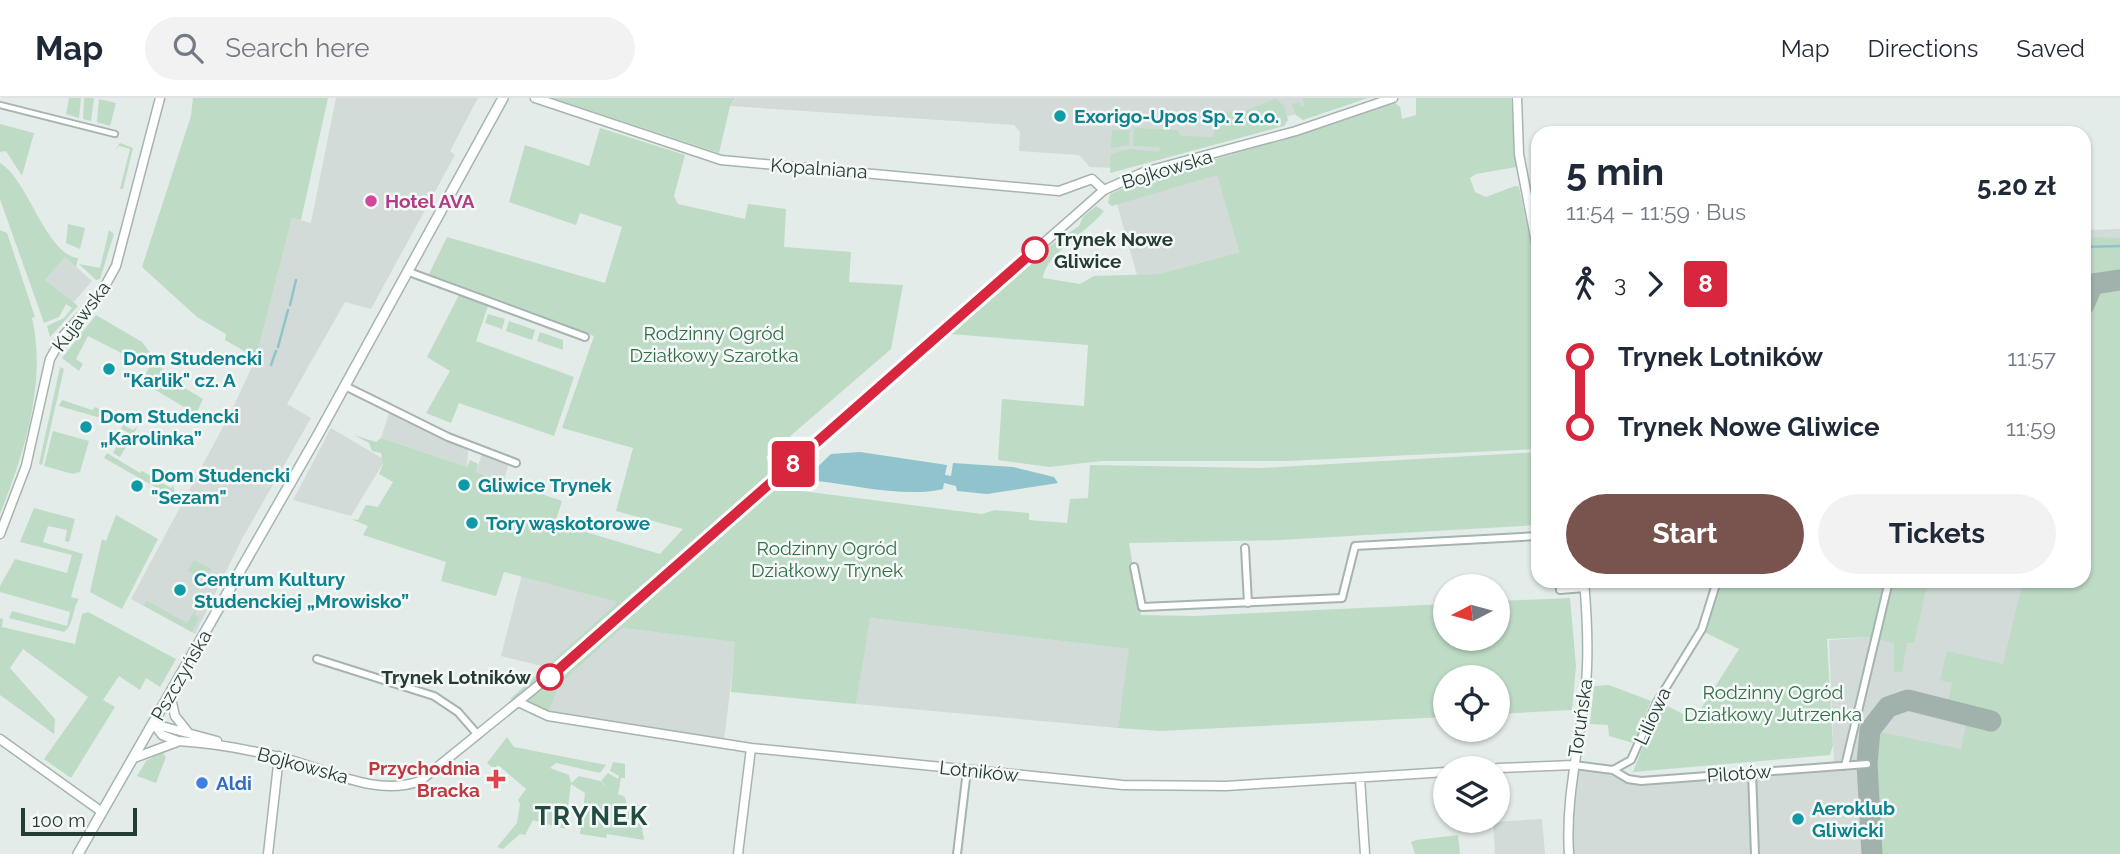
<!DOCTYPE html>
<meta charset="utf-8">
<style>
body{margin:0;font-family:Raleway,sans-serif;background:#f2f2f3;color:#1f2937;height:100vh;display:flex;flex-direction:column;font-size:26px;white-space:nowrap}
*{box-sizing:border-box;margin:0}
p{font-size:23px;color:#747a83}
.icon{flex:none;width:38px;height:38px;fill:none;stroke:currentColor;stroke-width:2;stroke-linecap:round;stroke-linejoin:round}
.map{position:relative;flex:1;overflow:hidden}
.side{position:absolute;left:1531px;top:28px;width:560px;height:462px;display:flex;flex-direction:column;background:#fff;border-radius:21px;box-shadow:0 2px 5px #0004}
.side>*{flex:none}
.badge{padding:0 14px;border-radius:5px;font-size:24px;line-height:46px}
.needle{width:46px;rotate:264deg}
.controls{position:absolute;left:1433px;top:476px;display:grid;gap:14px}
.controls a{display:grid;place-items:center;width:77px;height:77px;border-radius:50%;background:#fff;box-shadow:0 2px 5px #0004;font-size:35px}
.scale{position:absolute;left:21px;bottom:18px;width:116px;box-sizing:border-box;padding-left:7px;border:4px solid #243c35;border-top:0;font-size:19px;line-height:24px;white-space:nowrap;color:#243c35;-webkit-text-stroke:5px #f4f8f6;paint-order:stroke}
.map>.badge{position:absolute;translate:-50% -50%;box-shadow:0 0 0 4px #fff}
.legs{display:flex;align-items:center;gap:10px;height:77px;padding:0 35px;font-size:23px}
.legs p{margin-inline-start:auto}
.summary{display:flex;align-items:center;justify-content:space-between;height:119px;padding:0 35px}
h1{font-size:38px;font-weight:700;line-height:52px}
.action{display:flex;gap:14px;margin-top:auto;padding:14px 35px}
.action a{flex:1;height:80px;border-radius:42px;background:#79534d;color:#fff;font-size:28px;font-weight:700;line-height:80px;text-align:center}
.action a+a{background:#f2f2f3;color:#1f2937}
ul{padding:0 35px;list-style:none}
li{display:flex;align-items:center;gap:24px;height:70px;font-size:26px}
li i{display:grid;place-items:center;width:10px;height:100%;margin:0 9px;background:currentColor}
li i::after{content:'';width:18px;height:18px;margin:-9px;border:5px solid;border-radius:50%;background:#fff}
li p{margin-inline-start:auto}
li:first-child i{background:linear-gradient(#0000 50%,currentColor 0)}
li:last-child i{background:linear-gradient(currentColor 50%,#0000 0)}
header{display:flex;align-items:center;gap:42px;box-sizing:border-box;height:98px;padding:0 35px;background:#fff;border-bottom:2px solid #e0e1e3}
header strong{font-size:33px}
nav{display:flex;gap:38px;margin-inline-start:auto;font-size:24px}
.search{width:490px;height:63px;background:#f2f2f3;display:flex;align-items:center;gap:18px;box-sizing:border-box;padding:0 24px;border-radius:38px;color:#747a83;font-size:26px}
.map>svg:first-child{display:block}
.built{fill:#d2dbd7}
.green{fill:#bedbc6}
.water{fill:#90c3cc}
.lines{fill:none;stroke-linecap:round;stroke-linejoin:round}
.stream{stroke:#90c3cc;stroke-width:2.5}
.taxiway{stroke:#a1b2ac;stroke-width:21}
.pedestrian-casing{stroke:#a6b4af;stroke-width:8}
.minor-casing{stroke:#a6b4af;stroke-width:10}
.tertiary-casing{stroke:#a6b4af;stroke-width:11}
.secondary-casing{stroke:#a3b6af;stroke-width:12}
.pedestrian{stroke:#fff;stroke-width:4.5}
.minor{stroke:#fff;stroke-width:6}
.tertiary{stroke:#fff;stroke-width:8}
.secondary{stroke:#fff;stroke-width:9}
.line-1-casing{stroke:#fff;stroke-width:16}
.line-1{stroke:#d7263d;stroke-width:10}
.culture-dot{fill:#0f9aa8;stroke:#f4f8f6;stroke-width:2.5}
.hotel-dot{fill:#d1479c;stroke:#f4f8f6;stroke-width:2.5}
.stop-1-dot{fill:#fff;stroke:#d7263d;stroke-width:3.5}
.health-dot{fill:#e0444e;stroke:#f4f8f6;stroke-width:2.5}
.shop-dot{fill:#3f7fe0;stroke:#f4f8f6;stroke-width:2.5}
.labels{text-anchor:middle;stroke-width:5;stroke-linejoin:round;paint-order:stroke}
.culture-label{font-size:19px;font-weight:bold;fill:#0d838f;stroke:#f4f8f6;text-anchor:start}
.street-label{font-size:19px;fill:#243c35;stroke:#f4f8f6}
.hotel-label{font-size:19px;font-weight:bold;fill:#b23c85;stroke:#f4f8f6;text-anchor:start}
.stop-label{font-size:19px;font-weight:bold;fill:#243c35;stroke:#f4f8f6;text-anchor:start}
.park-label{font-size:19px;fill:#326f49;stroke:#f4f8f6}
.health-label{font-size:19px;font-weight:bold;fill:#be3a42;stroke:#f4f8f6;text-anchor:end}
.shop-label{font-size:19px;font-weight:bold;fill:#366cbe;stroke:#f4f8f6;text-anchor:start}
.district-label{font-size:26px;font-weight:bold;letter-spacing:2px;fill:#224c42;stroke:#f4f8f6}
</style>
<header>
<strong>Map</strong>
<div class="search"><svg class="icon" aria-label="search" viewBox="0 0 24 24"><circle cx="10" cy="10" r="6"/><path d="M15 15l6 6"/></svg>Search here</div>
<nav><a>Map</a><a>Directions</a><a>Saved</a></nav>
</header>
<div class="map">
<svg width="2120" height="756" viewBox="0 0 2120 756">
<rect width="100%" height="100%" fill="#e3ece8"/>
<path class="built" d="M336,0H478L450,53L455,57L371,211L345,204L287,306L311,320L242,441L195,536L131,501L231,314L256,260L292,120L311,125Z
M736,0H1350L1113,70L1090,69L1079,57L1019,53L1020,34L1014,27L730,8Z
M1217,76L1239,154L1159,176L1137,177L1117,106Z
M2120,131V756H1569L1574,667L1613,672L1628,681L1751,674L1750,671L1834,665L1829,542L1868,539L1880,483H2084V132Z
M65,159L92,183L72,206L45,182Z
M389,315L462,345L468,353L467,369L381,340Z
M331,330L385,362L351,418L293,402Z
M482,356L509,365L504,382L476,374Z
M522,476L619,504L546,569L501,558Z
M869,520L1130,551L1118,630L856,606Z
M622,530L736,544L724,643L548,614L560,586Z
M1542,721L1545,756H1495L1493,724Z"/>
<path class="green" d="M69,0H81L79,20L66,16Z
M84,0H94L91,23L83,21Z
M193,0H328L301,122L292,120L256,260L225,242L226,236L197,219L142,169L191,18Z
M552,0H735L730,8L719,55Z
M1303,0H1368L1303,22L1296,17L1292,6L1300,4L1301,9L1304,8Z
M1416,0H1511L1516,69L1476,76L1470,80L1475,94L1486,99L1515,88L1519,89L1538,180V351L1287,363H1102L1049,369L998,362L1002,301L1084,308L1088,247L951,236L1050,148L1079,128L1083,119L1096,108L1104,113C1088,134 1045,156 1043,180L1080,186L1094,178L1159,176L1239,154L1217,77L1112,108L1108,105L1110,96L1142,82L1286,41L1395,5L1400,9L1402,21L1416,17Z
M99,1L116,5L110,28L97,24Z
M1275,1L1284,7L1288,22L1284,28L1110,75L1111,56L1129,51L1159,54L1160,49L1133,48L1134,30L1178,32L1180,38L1213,39L1218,14L1245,13Z
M0,26L34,35L22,78L6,53L0,54Z
M600,30L685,57L674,98L678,106L745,121L748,106L786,111L784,149L851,154L849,184L903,187L891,251L766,359L778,390L982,416L995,412L1029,415V422L1067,425L1070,401L1088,400L1090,367L1260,370L1538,354V427L1280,442L1129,445L1141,517L1194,518L1445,506L1446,541H1498V503L1570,500L1576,568L1572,612L1498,616V579H1446L1445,619L1160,633L1118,630L1129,551L870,520L856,606L731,594L735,544L622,530L560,586L548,614L510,601L618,504L504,474L496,498L441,483L446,464L363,437L368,428L351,421L358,422L366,407L378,409L393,384L379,376L383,366L381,355L372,353L369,345L354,337L376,344L381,340L467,369L470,362L478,366L476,374L562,403L555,425L660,456L683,431L616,413L633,350L562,330L594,238L429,176L447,139L605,185L622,129L580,115L576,127L509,104L525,47L589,68Z
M1112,32H1130L1129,47L1111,50Z
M120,45L133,50L123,91H120L130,51L119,48L115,52Z
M0,65C28,81 46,157 78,160L76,169L65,159L45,182L78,208L50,239L47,228L64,220L72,210L66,206L59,219L44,225L0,101Z
M68,126L85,130L80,151L66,145Z
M0,132L7,135L35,219L32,220C47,285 24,356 0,416Z
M109,132L114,136L100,181L96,182L79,166L100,170Z
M2084,139L2120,140V756H1872L1867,666L1870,632L1961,651L1968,618L1946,612L1952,585L1940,582L1947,553L2003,566L2022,487L2005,483H2084Z
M459,197L488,208L476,243L574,279L554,338L459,305L451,325L426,315L450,273L427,259Z
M488,216L505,221L502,231L485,225Z
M96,217L142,244L163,272L161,276L203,301L196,316L142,284L149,269L88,238L76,261L83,266L79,273L62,260Z
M509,223L535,232L532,242L506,233Z
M540,234L563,242V252L537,243Z
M60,269L64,271L42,367L39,366Z
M62,302L92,312L95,309L111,317L115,314L117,315L115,324L59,308Z
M126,321L125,328L133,332L138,328L120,359L113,355L118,346L113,343L116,339L123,342L127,334L121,331Z
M53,333L89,343L80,374L73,376L44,368Z
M107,355L140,375L142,373L171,390L173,387L177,401L174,399L172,403L171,398L104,360Z
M34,410L75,421L69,444L65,443L67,432L48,428L43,444L83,456L71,499L79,501C72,511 74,527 64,534L9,520L12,513L67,528L70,514L0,494V488L15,461L67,475L72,457L20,444Z
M116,417L158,441L122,511L90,494L102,441L106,443Z
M194,462L211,471L204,482L188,473Z
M1721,483H1928L1914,545H1907L1902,574L1894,573V545L1868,539L1827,541L1833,647L1830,657L1633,674L1660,604L1694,622L1739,551L1704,534Z
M147,503L187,525L196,511L195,517L199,520L192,534L143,507Z
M88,514L176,561L160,589L146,580L140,592L119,578L103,602L115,609L71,680L44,661L88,599L23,551L10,570L55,621L54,636L0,597V520L3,521L2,529L75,546L82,516Z
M1609,587L1651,603L1633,645L1609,638L1608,627L1590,626L1594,588Z
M507,639L514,649L606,667L600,675L556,665L550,670L569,677L571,685L579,678L600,683L608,691L601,683L608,675L618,681L619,678L610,673L613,664L625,666V680H621L618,696L625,699L627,708L638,706L644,742L607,736L606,740L580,736L585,695L571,686L565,731L533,722L525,737L520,736L503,751L497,749L517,725L520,706L518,702L526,691L498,667L494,671L487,665Z
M162,654L166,659L156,685L137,678L146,663Z
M1458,737L1460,756H1415L1411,744L1416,742Z"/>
<path class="water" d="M860,354L947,367L945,377L951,378L953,365L1013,369L1054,379L1058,385L987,396L957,393L956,388L944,385L943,391C904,400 856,387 816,383L808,378L831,356Z"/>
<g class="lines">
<path class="stream" d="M2084,149L2120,148
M290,207L296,182
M278,249L288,212
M271,267L276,253"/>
<path class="taxiway" d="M2084,207L2093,186L2120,182
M1872,756L1867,666L1870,632L1888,609L1908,602L1991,623"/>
<g class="pedestrian-casing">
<path id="pedestrian" d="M0,7L115,36"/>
</g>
<g class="minor-casing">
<path id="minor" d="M409,174L585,239
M345,288L448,339L516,365
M1245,450L1248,505
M1134,469L1142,509L1342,500L1355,448L1538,438
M1560,483V492L1585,490
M317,561L434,598L458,614L478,637
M1574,667L1613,672L1631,662L1657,604L1702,531L1717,483
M1845,668L1889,483
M1613,672L1628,681L1641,683L1867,666
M1752,674L1755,756
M957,756L967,672"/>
</g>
<g class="tertiary-casing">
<path id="tertiary" d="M535,0L721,62L1059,93L1092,81L1104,92
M1517,0L1519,56L1538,155
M0,436L26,368L50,261L63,238L100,197L116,168L160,0
M170,596L175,618L187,633
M518,604L548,618L751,650L1123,687L1226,688L1446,674
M154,626L162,637L178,643C212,645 246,651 279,659C324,669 374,700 420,683L561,569L1104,92L1144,74L1296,33L1393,0
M154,626L217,643
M0,641L102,714
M134,660L177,644
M1498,670L1574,667
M1360,680L1365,756
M268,756L279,658
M738,756L751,650
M1569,756C1565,697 1581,643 1586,585C1589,551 1587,517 1584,483"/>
</g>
<g class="secondary-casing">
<path id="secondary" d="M78,756L319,335L503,0"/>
</g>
<use href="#pedestrian" class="pedestrian"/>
<use href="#minor" class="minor"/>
<use href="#tertiary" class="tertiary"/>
<use href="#secondary" class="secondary"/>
</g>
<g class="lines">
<g class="line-1-casing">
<path id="line-1" d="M550,579L1035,152"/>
</g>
<use href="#line-1" class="line-1"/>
</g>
<g class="culture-dot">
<circle cx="1060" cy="18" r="7"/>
<circle cx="109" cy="271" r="7"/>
<circle cx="86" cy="329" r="7"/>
<circle cx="464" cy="387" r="7"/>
<circle cx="137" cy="388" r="7"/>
<circle cx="472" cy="425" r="7"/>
<circle cx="180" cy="492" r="7"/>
<circle cx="1798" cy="721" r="7"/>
</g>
<circle class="hotel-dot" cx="371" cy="103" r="7"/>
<g class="stop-1-dot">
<circle cx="1035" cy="152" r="12"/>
<circle cx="550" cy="579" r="12"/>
</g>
<path class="health-dot" d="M492.5 670.5h7v7h7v7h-7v7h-7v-7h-7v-7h7z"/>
<circle class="shop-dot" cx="202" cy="685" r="7"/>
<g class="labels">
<g class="culture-label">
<text x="1074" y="25">Exorigo-Upos Sp. z o.o.</text>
<text x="123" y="267">Dom Studencki<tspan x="123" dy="22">"Karlik" cz. A</tspan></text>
<text x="100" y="325">Dom Studencki<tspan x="100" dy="22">„Karolinka”</tspan></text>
<text x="151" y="384">Dom Studencki<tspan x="151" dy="22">"Sezam"</tspan></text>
<text x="478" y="394">Gliwice Trynek</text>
<text x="486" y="432">Tory wąskotorowe</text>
<text x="194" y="488">Centrum Kultury<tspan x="194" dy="22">Studenckiej „Mrowisko”</tspan></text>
<text x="1812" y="717">Aeroklub<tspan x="1812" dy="22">Gliwicki</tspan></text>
</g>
<g class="street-label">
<text transform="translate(819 70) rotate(4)" y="7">Kopalniana</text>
<text transform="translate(1167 71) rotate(-17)" y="7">Bojkowska</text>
<text transform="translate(81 218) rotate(-53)" y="7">Kujawska</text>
<text transform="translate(181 577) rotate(-60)" y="7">Pszczyńska</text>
<text transform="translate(1652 618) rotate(-65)" y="7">Liliowa</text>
<text transform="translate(1580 620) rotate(-82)" y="7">Toruńska</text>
<text transform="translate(303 667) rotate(15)" y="7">Bojkowska</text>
<text transform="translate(979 673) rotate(6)" y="7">Lotników</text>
<text transform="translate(1739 675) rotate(-4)" y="7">Pilotów</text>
</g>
<g class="hotel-label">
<text x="385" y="110">Hotel AVA</text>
</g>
<g class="stop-label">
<text x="1054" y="148">Trynek Nowe<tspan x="1054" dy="22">Gliwice</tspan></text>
<text x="531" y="586" text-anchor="end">Trynek Lotników</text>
</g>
<g class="park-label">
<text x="714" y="242">Rodzinny Ogród<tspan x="714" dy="22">Działkowy Szarotka</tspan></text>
<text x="827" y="457">Rodzinny Ogród<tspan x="827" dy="22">Działkowy Trynek</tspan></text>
<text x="1773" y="601">Rodzinny Ogród<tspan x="1773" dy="22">Działkowy Jutrzenka</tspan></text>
</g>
<g class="health-label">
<text x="480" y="677">Przychodnia<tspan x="480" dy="22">Bracka</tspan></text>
</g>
<g class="shop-label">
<text x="216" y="692">Aldi</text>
</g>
<g class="district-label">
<text x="592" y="727">TRYNEK</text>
</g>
</g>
</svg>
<div class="controls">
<a><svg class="needle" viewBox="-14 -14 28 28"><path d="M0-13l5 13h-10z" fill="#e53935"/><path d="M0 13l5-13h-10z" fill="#747a83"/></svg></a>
<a><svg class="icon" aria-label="locate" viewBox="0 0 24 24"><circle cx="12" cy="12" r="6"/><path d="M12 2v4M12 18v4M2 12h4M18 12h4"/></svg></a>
<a><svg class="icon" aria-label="layers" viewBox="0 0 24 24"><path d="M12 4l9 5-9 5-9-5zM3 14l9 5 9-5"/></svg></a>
</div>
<div class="scale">100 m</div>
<b class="badge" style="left:793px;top:366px;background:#d7263d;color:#fff">8</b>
<section class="side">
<div class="summary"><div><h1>5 min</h1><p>11:54 – 11:59 · Bus</p></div><b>5.20 zł</b></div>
<div class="legs"><svg class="icon" aria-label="walk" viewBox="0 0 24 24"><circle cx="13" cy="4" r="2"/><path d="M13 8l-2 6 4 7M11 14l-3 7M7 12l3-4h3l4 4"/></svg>3<svg class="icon" aria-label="forward" viewBox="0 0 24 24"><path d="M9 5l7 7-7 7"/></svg><b class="badge" style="background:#d7263d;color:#fff">8</b></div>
<ul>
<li><i style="color:#d7263d"></i><b>Trynek Lotników</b><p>11:57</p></li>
<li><i style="color:#d7263d"></i><b>Trynek Nowe Gliwice</b><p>11:59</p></li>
</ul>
<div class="action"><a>Start</a><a>Tickets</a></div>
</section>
</div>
